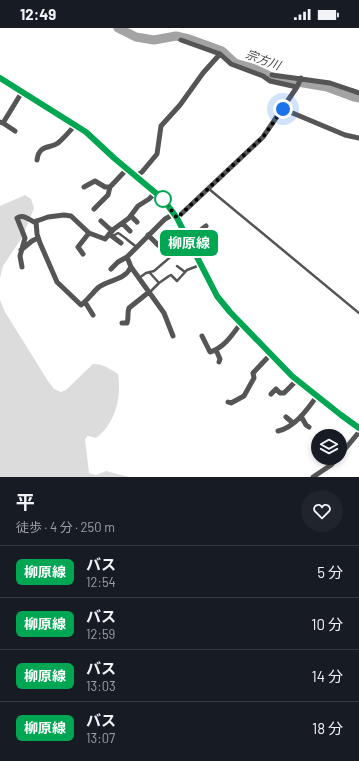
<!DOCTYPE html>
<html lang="ja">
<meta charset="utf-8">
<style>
body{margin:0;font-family:Barlow,"Noto Sans JP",sans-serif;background:#20242c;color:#f1f3f6;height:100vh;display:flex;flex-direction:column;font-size:15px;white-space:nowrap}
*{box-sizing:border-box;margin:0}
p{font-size:13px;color:#9ea1a6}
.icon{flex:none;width:22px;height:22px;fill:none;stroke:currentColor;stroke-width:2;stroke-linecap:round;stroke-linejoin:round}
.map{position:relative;height:449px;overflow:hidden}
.drawer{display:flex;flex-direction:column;background:#171b24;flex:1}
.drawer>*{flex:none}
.badge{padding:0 8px;border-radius:6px;font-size:14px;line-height:26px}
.fabs{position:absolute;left:311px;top:401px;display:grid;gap:8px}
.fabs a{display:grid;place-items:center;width:36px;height:36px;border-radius:50%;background:#171b24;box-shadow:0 2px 6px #0003;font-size:20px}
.you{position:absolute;width:20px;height:20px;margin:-10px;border:3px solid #fff;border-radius:50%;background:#1a73e8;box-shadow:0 0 0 6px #1a73e833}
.map>.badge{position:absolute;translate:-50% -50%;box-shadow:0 0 0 2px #fff}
.round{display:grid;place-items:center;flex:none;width:42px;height:42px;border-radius:21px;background:#20242c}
.summary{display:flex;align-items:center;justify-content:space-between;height:68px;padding:0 16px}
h1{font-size:19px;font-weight:700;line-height:30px}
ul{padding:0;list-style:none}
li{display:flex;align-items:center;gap:12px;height:52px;padding:0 16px;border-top:1px solid #363941}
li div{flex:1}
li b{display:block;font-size:15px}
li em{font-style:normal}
li .badge{min-width:44px;font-weight:700;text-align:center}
.status{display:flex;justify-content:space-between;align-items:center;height:28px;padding:0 20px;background:#171b24;direction:ltr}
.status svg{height:11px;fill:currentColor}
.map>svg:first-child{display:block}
.green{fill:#dcdcdc}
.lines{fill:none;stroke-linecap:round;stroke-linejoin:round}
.river{stroke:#a3a3a3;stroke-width:9}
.service{stroke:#555;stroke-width:2.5}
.minor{stroke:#555;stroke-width:5}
.tertiary{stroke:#555;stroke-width:6}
.line-casing{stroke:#fff;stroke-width:9}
.line{stroke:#00a651;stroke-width:6}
.walk{stroke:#000;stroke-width:4;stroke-dasharray:0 7.2}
.stop-dot{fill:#fff;stroke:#00a651;stroke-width:2}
.labels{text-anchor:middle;stroke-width:3.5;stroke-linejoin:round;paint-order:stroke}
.water-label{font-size:12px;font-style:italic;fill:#444;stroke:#fff}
</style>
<div class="status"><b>12:49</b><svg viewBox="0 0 49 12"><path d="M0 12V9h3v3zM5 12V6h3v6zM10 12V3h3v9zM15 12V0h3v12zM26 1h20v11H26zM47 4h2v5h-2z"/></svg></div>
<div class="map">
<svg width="359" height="449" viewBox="0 0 359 449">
<rect width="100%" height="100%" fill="#fff"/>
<path class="green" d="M25,167L31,171L34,180L23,208L3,238L0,250V178Z
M0,272L5,284L48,353L54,361L61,364L66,362L93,336C102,335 110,341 118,346C122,369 115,396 96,410L88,408L85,411L89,445L96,447L106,443L129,449H0Z"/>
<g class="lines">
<path class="river" d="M118,0L136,9L154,12L176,8L189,11L222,23L235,35L255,41L274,50L327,59L354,69L359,70"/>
<path class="service" d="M209,161L359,285
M113,208L118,205C124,208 130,215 137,219
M177,238L185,244
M150,245L159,255
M139,250L146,245L154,243L175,225L176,222L174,218
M150,264L159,255L169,248L171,247L177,253L187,242L200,237"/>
<path class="minor" d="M181,12L220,26L231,36L263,48L270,53L297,59
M272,47L330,55L359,65
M0,50L86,104L114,130L163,171L177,190L263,109L297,59L301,50
M283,81L345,107L359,110
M0,94L3,95L22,64
M3,95L15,103
M37,132C39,116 50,121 58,115C64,110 70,103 75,97
M136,148L142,144L157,126L161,98L180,77L203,45L220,26
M84,159L95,153L105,159H110
M94,181L108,167L110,159L127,141
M131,188L137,194
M36,193L37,206L40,215L57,254L81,277C88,272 92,265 99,259C110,251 124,253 131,239L127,229L165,191L174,186
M101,193L112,203
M123,196L130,203
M109,206L121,215
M148,207L158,217
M188,212L206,198
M179,214L183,220
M174,218L187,209
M21,222L32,213L38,210
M83,226L78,219L89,205
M22,239L20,228L25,210L17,190C23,186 28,191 34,194L48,189L64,187L71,188L89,205L105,211L114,201L129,190L138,178L149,171L155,165
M131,239L164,285L173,308
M111,241L118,234L127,229
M85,274L93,287
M122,295H127C129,290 127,285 129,280L149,264
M202,308L210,324C224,320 233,306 241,295
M216,322L220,331L219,334
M271,366L276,361L280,365H284L297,352
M228,374L231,375L244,368L254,350L253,345L270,327
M301,388L306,397L309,399
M286,389L293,395
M278,403C295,399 307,382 317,368
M340,427L359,404
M313,449L331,437L337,430"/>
<path class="tertiary" d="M177,190L217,268L230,284L292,348L341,387L359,400"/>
</g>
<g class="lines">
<g class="line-casing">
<path id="line" d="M0,50L86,104L114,130L163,171L177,190L217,268L230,284L292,348L341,387L359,400"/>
</g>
<use href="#line" class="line"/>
<path class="walk" d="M163,171L177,190L263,109L283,81"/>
</g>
<circle class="stop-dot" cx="163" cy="171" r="8"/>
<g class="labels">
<g class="water-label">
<text transform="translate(263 32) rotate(20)" y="4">宗方川</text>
</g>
</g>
</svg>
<div class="fabs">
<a><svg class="icon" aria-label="layers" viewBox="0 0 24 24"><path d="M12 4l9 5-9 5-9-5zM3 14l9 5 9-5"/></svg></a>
</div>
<div class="you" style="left:283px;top:81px"></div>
<b class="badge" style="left:189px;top:215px;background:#00a651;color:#fff">柳原線</b>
</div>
<section class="drawer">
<div class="summary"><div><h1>平</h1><p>徒歩 · 4 分 · 250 m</p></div><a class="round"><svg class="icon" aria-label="heart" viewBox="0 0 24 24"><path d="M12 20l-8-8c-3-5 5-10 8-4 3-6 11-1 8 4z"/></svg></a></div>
<ul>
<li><span class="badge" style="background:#00a651;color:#fff">柳原線</span><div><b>バス</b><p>12:54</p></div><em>5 分</em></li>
<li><span class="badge" style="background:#00a651;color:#fff">柳原線</span><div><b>バス</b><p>12:59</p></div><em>10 分</em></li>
<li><span class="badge" style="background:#00a651;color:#fff">柳原線</span><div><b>バス</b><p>13:03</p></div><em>14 分</em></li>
<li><span class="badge" style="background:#00a651;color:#fff">柳原線</span><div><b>バス</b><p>13:07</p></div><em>18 分</em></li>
</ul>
</section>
